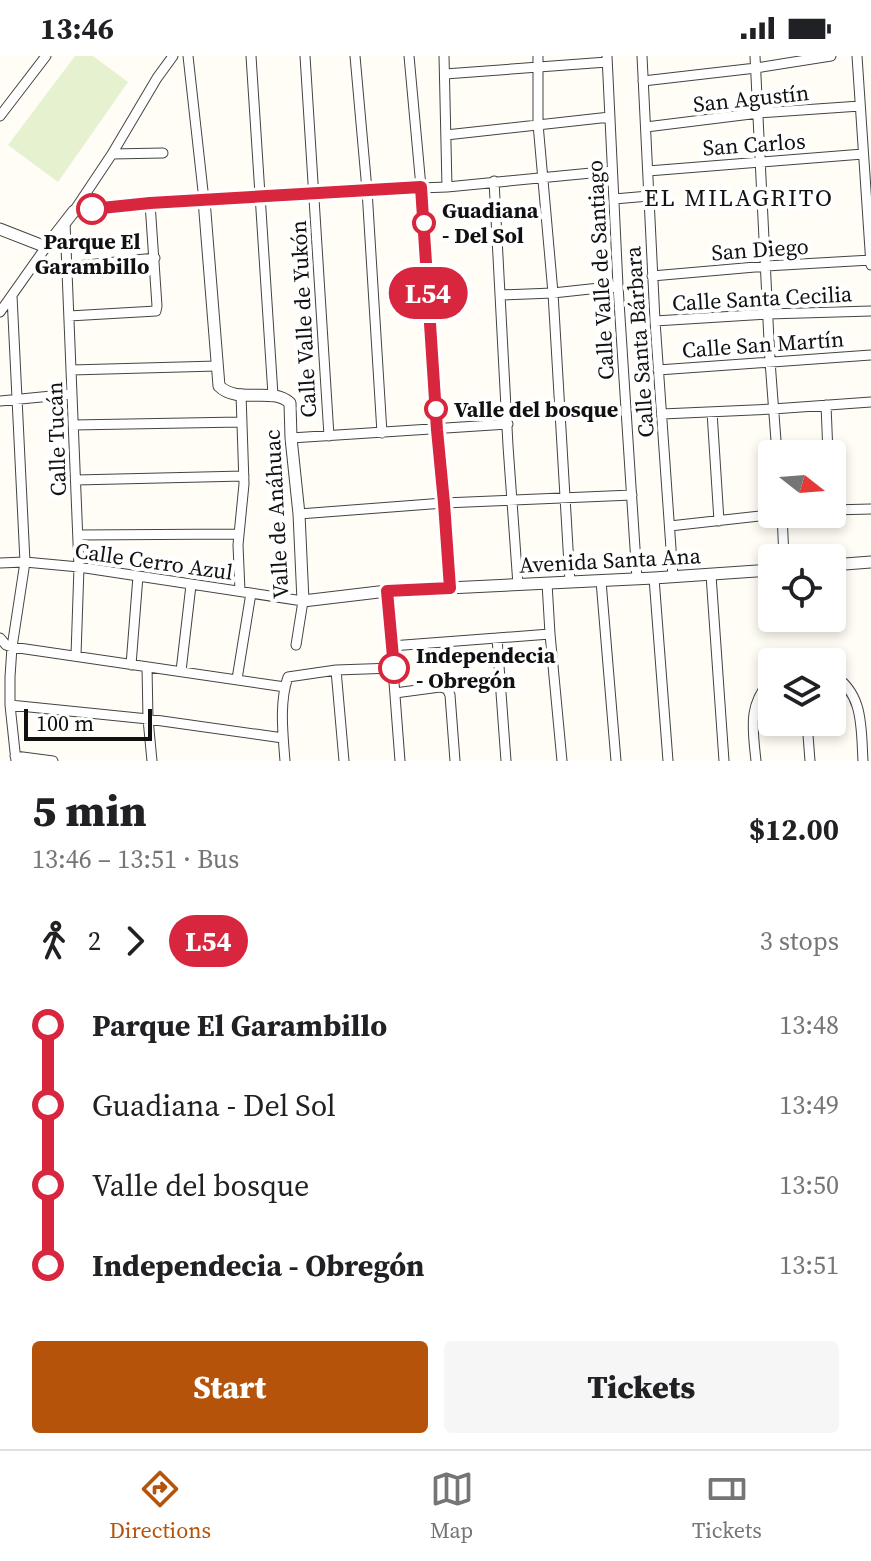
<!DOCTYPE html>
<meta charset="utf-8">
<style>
body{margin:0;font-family:"Source Serif 4",serif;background:#f6f6f6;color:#202124;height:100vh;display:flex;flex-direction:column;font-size:30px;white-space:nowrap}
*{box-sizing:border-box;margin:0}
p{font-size:26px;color:#757577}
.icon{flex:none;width:44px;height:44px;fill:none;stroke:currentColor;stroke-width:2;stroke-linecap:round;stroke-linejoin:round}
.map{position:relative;height:705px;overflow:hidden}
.sheet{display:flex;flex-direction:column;background:#fff;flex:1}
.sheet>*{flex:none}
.badge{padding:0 16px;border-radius:26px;font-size:28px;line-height:52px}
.needle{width:52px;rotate:107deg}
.buttons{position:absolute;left:758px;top:384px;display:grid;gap:16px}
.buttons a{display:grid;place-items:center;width:88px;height:88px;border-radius:8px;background:#fff;box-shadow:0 4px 12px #0003;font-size:40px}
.scale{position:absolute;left:24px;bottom:20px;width:128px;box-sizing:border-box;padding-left:8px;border:4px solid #111;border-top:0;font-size:22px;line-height:28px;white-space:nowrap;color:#111;-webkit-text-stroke:6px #fff;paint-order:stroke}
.map>.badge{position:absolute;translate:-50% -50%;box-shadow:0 0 0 4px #fff}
.legs{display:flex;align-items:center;gap:12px;height:88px;padding:0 32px;font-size:26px}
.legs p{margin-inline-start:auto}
.headline{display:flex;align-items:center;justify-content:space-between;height:136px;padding:0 32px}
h1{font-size:44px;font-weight:800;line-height:60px}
.primary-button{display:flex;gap:16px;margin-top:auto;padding:16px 32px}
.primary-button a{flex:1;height:92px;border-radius:8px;background:#b45309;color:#fff;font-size:32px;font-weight:800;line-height:92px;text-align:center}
.primary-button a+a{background:#f6f6f6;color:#202124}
ul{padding:0 32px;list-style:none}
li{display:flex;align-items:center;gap:28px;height:80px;font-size:30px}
li i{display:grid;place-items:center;width:12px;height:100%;margin:0 10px;background:currentColor}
li i::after{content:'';width:20px;height:20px;margin:-10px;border:6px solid;border-radius:50%;background:#fff}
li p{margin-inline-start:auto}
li:first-child i{background:linear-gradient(#0000 50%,currentColor 0)}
li:last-child i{background:linear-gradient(currentColor 50%,#0000 0)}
.status{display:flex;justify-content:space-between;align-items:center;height:56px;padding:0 40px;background:#fff;direction:ltr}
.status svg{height:22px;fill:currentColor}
.dock{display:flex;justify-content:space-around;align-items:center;height:112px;border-top:2px solid #e0e0e0;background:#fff;font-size:22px;color:#757577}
.dock a{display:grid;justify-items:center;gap:4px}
.dock .selected{color:#b45309}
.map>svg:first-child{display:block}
.pitch{fill:#e6f2cf}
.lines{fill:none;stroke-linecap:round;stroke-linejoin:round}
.minor-casing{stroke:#444;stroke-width:11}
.tertiary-casing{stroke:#444;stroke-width:13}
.minor{stroke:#fff;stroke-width:9}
.tertiary{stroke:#fff;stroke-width:11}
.line-1-casing{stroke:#fff;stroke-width:18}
.line-1{stroke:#d7263d;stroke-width:12}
.stop-1-dot{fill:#fff;stroke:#d7263d;stroke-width:4}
.labels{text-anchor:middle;stroke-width:8;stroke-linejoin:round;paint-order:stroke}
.street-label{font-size:22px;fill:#111;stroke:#fff}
.stop-label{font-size:22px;font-weight:bold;fill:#111;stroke:#fff;text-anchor:start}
.neighbourhood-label{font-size:24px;letter-spacing:2px;fill:#111;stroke:#fff}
</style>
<div class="status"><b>13:46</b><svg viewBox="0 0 49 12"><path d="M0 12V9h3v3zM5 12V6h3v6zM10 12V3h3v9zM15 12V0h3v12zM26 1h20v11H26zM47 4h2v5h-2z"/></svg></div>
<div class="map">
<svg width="871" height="705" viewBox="0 0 871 705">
<rect width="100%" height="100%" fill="#fffdf5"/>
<path class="pitch" d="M75,0H93L128,26L58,126L8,89Z"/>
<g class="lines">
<g class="minor-casing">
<path id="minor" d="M188,0L204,144L367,134L447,131L612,115
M251,0L273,339
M305,0L329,380
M355,0L367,134L382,377
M409,0L421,131L450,532
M444,0L447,131
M538,0V68L553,237L570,526
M607,0L618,230L637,523
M642,0L655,265L673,521
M755,0L770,305L777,398
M857,0L871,209
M445,18L607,6
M643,25L756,12L831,0
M0,60L46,0
M646,71L759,57L860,50
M446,79L610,61
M112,98L163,97
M648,115L863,98
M494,125L508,390L518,529
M614,143L649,140
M74,155L112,98L157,22L173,0
M65,166L79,511L76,599
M67,211L155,202
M652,220L766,210L871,204
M500,239L553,237L618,230
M12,240L25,506L12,591L10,621V649L16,705
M0,256L46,191
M69,260L156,255L157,250L150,147
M655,265L768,258L871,255
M71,314L217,310
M658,314L871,299
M0,345L72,338
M826,349L828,398
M712,356L719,465
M662,358L773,353L871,346
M73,369L241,366
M291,382L508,368
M76,424L244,420
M832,441L834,454
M832,454L871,453
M299,458L444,447L632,439
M782,458L784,502
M670,470L777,458
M78,479L239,478
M0,507L25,506L79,511L303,545L296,589
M711,519L724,705
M654,522L668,705
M601,525L616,705
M547,527L550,578L562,705
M240,535L238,489L244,428L241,338
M387,535L400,705
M0,582L6,589L12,591L285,631
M497,582L506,705
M391,590L550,578
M131,609L138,520
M147,611L148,663L152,705
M336,614L344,705
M181,615L191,529
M832,618C864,637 861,672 863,705
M237,623L251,537
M395,637L440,631L447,633L450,639L455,705
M10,649L148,663L283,682
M807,666L810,705
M15,700L53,705
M285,705C283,679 279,646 288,621L336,614L394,612
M756,705C753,675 747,647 772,624"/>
</g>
<g class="tertiary-casing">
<path id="tertiary" d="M0,173L46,191L74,155L150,147L204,144L219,330C238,349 272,330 290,347L291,382L299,458L303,545L387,535L654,522L772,514
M832,509L871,506"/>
</g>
<use href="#minor" class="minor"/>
<use href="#tertiary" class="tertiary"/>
</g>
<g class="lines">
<g class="line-1-casing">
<path id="line-1" d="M92,153L150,147L421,131L437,374L444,447L450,532L387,535L394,612"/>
</g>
<use href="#line-1" class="line-1"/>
</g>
<g class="stop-1-dot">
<circle cx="92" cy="153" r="14"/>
<circle cx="424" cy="167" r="10"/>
<circle cx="436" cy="353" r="10"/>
<circle cx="394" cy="612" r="14"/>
</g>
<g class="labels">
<g class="street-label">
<text transform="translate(751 42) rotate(-6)" y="8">San Agustín</text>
<text transform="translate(754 88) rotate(-4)" y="8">San Carlos</text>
<text transform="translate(760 193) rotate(-4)" y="8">San Diego</text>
<text transform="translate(600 214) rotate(-93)" y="8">Calle Valle de Santiago</text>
<text transform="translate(762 242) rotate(-3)" y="8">Calle Santa Cecilia</text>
<text transform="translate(303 263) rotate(-93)" y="8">Calle Valle de Yukón</text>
<text transform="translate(639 286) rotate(-94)" y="8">Calle Santa Bárbara</text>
<text transform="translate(763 288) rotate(-4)" y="8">Calle San Martín</text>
<text transform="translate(56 383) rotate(-92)" y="8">Calle Tucán</text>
<text transform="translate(276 458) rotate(-93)" y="8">Valle de Anáhuac</text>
<text transform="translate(610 504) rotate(-3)" y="8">Avenida Santa Ana</text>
<text transform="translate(154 505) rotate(8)" y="8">Calle Cerro Azul</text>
</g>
<g class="stop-label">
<text x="442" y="162">Guadiana<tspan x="442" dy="25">- Del Sol</tspan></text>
<text x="92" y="193" text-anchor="middle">Parque El<tspan x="92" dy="25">Garambillo</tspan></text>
<text x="454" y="361">Valle del bosque</text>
<text x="416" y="607">Independecia<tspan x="416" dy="25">- Obregón</tspan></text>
</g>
<g class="neighbourhood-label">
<text x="739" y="150">EL MILAGRITO</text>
</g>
</g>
</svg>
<div class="buttons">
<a><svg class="needle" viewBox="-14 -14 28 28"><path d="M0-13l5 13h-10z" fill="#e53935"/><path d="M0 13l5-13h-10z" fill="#757577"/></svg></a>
<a><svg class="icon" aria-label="locate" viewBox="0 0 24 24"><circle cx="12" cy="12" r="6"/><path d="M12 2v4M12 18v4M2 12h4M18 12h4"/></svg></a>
<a><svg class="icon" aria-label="layers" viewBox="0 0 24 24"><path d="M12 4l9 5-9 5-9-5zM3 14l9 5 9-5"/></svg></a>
</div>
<div class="scale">100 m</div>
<b class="badge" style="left:428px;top:237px;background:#d7263d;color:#fff">L54</b>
</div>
<section class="sheet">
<div class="headline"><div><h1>5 min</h1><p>13:46 – 13:51 · Bus</p></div><b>$12.00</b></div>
<div class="legs"><svg class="icon" aria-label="walk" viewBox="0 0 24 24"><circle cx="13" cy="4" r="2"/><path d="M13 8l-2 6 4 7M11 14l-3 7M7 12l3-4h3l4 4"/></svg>2<svg class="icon" aria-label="forward" viewBox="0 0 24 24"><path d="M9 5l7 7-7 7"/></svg><b class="badge" style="background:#d7263d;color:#fff">L54</b><p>3 stops</p></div>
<ul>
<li><i style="color:#d7263d"></i><b>Parque El Garambillo</b><p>13:48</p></li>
<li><i style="color:#d7263d"></i><span>Guadiana - Del Sol</span><p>13:49</p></li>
<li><i style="color:#d7263d"></i><span>Valle del bosque</span><p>13:50</p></li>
<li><i style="color:#d7263d"></i><b>Independecia - Obregón</b><p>13:51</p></li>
</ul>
<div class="primary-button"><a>Start</a><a>Tickets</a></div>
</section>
<nav class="dock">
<a class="selected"><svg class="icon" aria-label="directions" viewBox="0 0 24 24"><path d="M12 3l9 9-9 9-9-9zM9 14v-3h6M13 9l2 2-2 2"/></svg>Directions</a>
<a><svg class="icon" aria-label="map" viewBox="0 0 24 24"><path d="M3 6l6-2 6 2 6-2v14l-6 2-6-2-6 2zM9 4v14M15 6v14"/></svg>Map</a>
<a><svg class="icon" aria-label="tickets" viewBox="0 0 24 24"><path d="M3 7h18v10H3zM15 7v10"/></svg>Tickets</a>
</nav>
